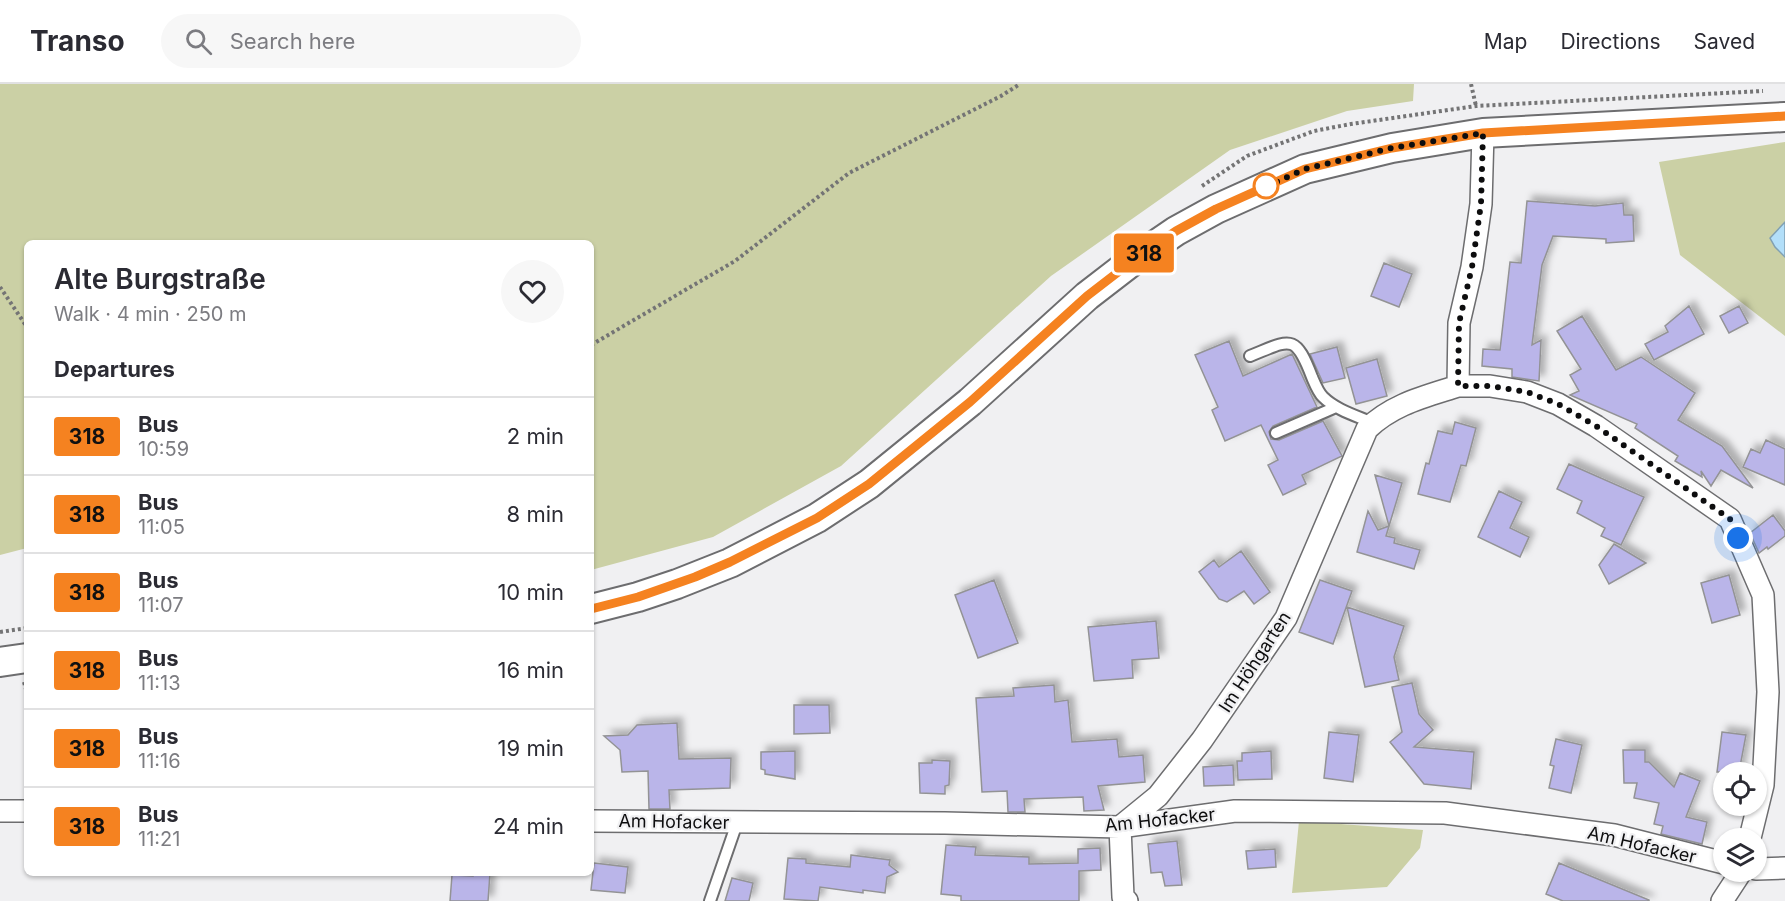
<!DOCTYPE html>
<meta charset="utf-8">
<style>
body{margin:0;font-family:Inter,sans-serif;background:#f7f7f7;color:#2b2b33;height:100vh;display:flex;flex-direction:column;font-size:22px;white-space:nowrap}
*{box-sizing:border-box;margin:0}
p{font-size:20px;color:#7c7c81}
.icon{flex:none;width:33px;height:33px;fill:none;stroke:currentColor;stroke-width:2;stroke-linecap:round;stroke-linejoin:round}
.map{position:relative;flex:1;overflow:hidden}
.details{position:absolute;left:24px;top:156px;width:570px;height:636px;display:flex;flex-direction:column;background:#fff;border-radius:9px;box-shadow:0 2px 4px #0004}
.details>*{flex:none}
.badge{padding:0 12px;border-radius:4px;font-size:21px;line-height:39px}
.buttons{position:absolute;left:1713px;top:678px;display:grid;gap:12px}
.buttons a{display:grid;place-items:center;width:54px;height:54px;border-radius:50%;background:#fff;box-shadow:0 2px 4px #0004;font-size:30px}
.you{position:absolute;width:30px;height:30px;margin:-15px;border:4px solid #fff;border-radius:50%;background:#1a73e8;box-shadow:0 0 0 9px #1a73e833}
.map>.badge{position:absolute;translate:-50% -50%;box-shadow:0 0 0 3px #fff}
h2{padding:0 30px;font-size:22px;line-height:54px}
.round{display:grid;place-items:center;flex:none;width:63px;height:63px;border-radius:32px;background:#f7f7f7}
.overview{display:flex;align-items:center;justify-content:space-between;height:102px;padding:0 30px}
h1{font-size:28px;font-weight:600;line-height:45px}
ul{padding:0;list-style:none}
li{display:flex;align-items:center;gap:18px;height:78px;padding:0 30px;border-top:2px solid #e1e1e2}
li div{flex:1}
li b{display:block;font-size:22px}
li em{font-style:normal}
li .badge{min-width:66px;font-weight:700;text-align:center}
header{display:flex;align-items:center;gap:36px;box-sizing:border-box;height:84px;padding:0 30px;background:#fff;border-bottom:2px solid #e1e1e2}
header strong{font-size:28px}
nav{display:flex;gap:33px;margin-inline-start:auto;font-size:21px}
.search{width:420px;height:54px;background:#f7f7f7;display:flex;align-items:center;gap:15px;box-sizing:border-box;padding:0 21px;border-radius:33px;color:#7c7c81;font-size:22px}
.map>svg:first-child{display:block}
.green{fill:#cbd0a5}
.water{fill:#b3dff9;stroke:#81a0b2;stroke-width:1.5}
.building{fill:#bab5e9;stroke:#939395;stroke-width:1.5;filter:url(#shadow)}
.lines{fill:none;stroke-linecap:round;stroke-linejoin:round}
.service-casing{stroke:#6d6d6f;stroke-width:14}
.minor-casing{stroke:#6d6d6f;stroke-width:24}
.secondary-casing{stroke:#6d6d6f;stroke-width:32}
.path{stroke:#747475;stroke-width:4;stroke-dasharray:3 3;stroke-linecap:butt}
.service{stroke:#fff;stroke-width:10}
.minor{stroke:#fff;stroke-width:21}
.secondary{stroke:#fff;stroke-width:28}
.line-casing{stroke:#fff;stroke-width:14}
.line{stroke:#f58220;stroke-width:9}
.walk{stroke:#0d0d0e;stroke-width:6;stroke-dasharray:0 10.8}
.stop-dot{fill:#fff;stroke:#f58220;stroke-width:3}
.labels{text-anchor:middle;stroke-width:4.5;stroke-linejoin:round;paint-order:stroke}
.street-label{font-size:18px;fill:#0d0d0e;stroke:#f0f0f2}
</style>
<header>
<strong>Transo</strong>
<div class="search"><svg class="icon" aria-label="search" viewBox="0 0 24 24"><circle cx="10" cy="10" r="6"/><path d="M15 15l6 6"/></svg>Search here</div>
<nav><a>Map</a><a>Directions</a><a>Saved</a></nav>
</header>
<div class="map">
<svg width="1785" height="817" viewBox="0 0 1785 817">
<defs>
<filter id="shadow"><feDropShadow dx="5.5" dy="-5.5" stdDeviation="3" flood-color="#0004"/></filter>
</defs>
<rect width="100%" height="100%" fill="#f0f0f2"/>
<path class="green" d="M0,0H1414L1413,17L1347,27L1230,66L1051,192L841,382L713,453L591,486V159H27V464L0,471Z
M1785,58V252L1680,171L1659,78Z
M1299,737L1423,746L1420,764L1387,803L1292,809Z"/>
<path class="water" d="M1785,138V173L1775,163L1770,154Z"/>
<path class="building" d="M1527,117L1595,122L1623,119L1624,131H1633L1634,157L1606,159V155L1553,152L1542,181L1532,261L1541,256L1539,297L1512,293V285L1482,282L1483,265L1500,266L1510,178L1521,179Z
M1384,179L1412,190L1399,223L1371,212Z
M1689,222L1704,250L1654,276L1645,260L1668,248L1665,242Z
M1739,222L1748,239L1729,249L1720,232Z
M1582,232L1616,286L1641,273L1695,309L1678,336L1722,362L1753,404L1721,386L1711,402L1701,387L1702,393L1675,377L1678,372L1635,344L1637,340L1570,311L1579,307L1570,291L1581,285L1557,247Z
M1229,257L1243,292L1292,270L1317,323L1273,342L1269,348L1271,355L1279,356L1323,337L1342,372L1302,391L1306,400L1283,411L1268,381L1278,376L1261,341L1225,357L1212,326L1218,323L1195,271Z
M1337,263L1345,294L1323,299L1310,270Z
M1377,275L1387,312L1356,320L1346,284Z
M1455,338L1476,344L1466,382L1461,381L1450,418L1418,410L1426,379L1429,380L1438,347L1452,350Z
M1766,356L1785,365V401L1743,383L1751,365L1760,369Z
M1569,380L1644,413L1621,461L1601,452L1605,444L1577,429L1582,417L1557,405Z
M1375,391L1402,399L1386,452L1395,454L1394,459L1420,466L1414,485L1357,468L1368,427L1378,446L1389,442Z
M1499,407L1522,418L1510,444L1529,453L1520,473L1478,453Z
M1773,431L1785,447V452L1768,465L1767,463L1759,469L1750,449Z
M1614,460L1646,479L1609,500L1599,481Z
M1241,467L1270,508L1254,520L1244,507L1227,518L1219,515L1199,488L1214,476L1219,483Z
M1729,491L1740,531L1712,539L1701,499Z
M994,496L1018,559L978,574L955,511Z
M1320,496L1352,507L1333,560L1299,548Z
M1347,523L1404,542L1394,573L1399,596L1365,603Z
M1156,537L1159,574L1132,576L1133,594L1094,597L1088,543Z
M1412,599L1419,630L1433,646L1414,663L1474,668L1471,705L1424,700L1390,658L1402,648L1392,603Z
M1054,601L1055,618L1068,616L1072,658L1117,655L1119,673L1143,671L1145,698L1098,702L1104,726L1084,727L1083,713L1024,715L1025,728H1008L1007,707L982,708L976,614L1014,612L1013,604Z
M794,621H829L830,649L794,650Z
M677,639L679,675L731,674L730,704L669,706L670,725H649L648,687L622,688L620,666L604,652L628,651L637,641Z
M1329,648L1359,651L1353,698L1324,694Z
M1722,648L1746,651L1739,688H1717Z
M1556,655L1582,661L1571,709L1549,704L1554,682L1550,681Z
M1623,666H1645V678H1649L1674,703L1680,689L1700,697L1686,733L1707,738L1702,760L1661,750L1663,742L1654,740L1659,719L1634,714L1637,699H1624Z
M795,667V695L765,690V686L761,685V668Z
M1271,667L1272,695L1238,696L1237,677H1242V669Z
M932,676L950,677L949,701L945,702V710L920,709L919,679H932Z
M1233,681L1234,701L1204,702L1203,683Z
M1177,757L1182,801L1165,802L1162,788L1151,789L1148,760Z
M946,761L976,763L975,771L1029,773V780L1078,779V765L1100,764L1101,786L1079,787V817H961V812L941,810Z
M1275,765L1276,783L1248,785L1246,767Z
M851,771L890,776L889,781L898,788L887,793L885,809L863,806V809L820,803L818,817L784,815L788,774L806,775V779L850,783Z
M594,779L628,783L625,809L591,806Z
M1559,779L1649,816V817H1563L1546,810Z
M473,789H490L488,817H450L452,791L473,792Z
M732,794L753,799L749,817H725Z"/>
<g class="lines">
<g class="service-casing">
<path id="service" d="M1250,272C1290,256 1295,248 1312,293C1315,300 1318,308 1323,313C1336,326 1357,332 1373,339
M1276,349L1336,323
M710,817L737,739"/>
</g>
<g class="minor-casing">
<path id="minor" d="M1483,49L1481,120L1472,183L1459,239L1458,302H1490L1527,308L1558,320L1596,342L1730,435L1763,511L1768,608L1763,701L1750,754
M0,727H27
M591,737L945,739L1120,743L1235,727L1445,729L1614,751L1724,779
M1756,785L1785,784
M1127,817L1123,813L1120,743L1158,712L1202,656L1286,534L1367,345C1393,320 1424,313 1458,302
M1722,817L1741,788"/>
</g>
<g class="secondary-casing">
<path id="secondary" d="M591,525L638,513L677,500L730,479L817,434L869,400L970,318L1087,212L1135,175L1176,147L1216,125L1305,85L1392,64L1483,49L1785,33
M0,578L27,574"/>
</g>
<path class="path" d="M1471,0L1476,22
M1202,102L1247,72L1314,47L1351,40L1476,22L1763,7
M0,203L27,243
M591,261L735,177L849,89L1001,12L1020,0
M0,548L27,544
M24,598L27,609"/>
<use href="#service" class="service"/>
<use href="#minor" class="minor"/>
<use href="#secondary" class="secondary"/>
</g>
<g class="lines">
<g class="line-casing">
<path id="line" d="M591,525L638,513L695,493L730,478L817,434L869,400L970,318L1087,212L1135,175L1176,147L1216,125L1305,85L1392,64L1483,49L1785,32"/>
</g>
<use href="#line" class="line"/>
<path class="walk" d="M1266,102L1257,107L1305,85L1392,64L1483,49L1481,120L1472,183L1459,239L1458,302H1490L1527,308L1558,320L1596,342L1730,435L1738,454"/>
</g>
<circle class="stop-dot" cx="1266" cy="102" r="12"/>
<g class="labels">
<g class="street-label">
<text transform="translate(1255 578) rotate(-57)" y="6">Im Höhgarten</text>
<text transform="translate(1160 736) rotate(-6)" y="6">Am Hofacker</text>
<text transform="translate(674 738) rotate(1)" y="6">Am Hofacker</text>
<text transform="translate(1642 761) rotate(13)" y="6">Am Hofacker</text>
</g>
</g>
</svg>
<div class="buttons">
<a><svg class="icon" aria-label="locate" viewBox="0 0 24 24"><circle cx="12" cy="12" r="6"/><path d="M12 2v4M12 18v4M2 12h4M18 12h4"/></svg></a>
<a><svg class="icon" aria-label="layers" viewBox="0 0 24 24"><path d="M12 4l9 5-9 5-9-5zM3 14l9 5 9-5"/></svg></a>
</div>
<div class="you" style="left:1738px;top:454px"></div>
<b class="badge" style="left:1144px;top:169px;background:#f58220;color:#111">318</b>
<section class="details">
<div class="overview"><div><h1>Alte Burgstraße</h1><p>Walk · 4 min · 250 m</p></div><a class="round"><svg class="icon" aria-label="heart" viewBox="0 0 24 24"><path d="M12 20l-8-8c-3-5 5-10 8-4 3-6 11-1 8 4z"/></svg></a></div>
<h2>Departures</h2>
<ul>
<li><span class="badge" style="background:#f58220;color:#111">318</span><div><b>Bus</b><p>10:59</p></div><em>2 min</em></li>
<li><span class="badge" style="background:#f58220;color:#111">318</span><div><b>Bus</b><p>11:05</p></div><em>8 min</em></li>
<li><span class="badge" style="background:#f58220;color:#111">318</span><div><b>Bus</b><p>11:07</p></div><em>10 min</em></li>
<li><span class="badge" style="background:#f58220;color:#111">318</span><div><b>Bus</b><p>11:13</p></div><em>16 min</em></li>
<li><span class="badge" style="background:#f58220;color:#111">318</span><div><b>Bus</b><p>11:16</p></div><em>19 min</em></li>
<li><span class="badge" style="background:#f58220;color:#111">318</span><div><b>Bus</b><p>11:21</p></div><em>24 min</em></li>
</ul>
</section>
</div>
